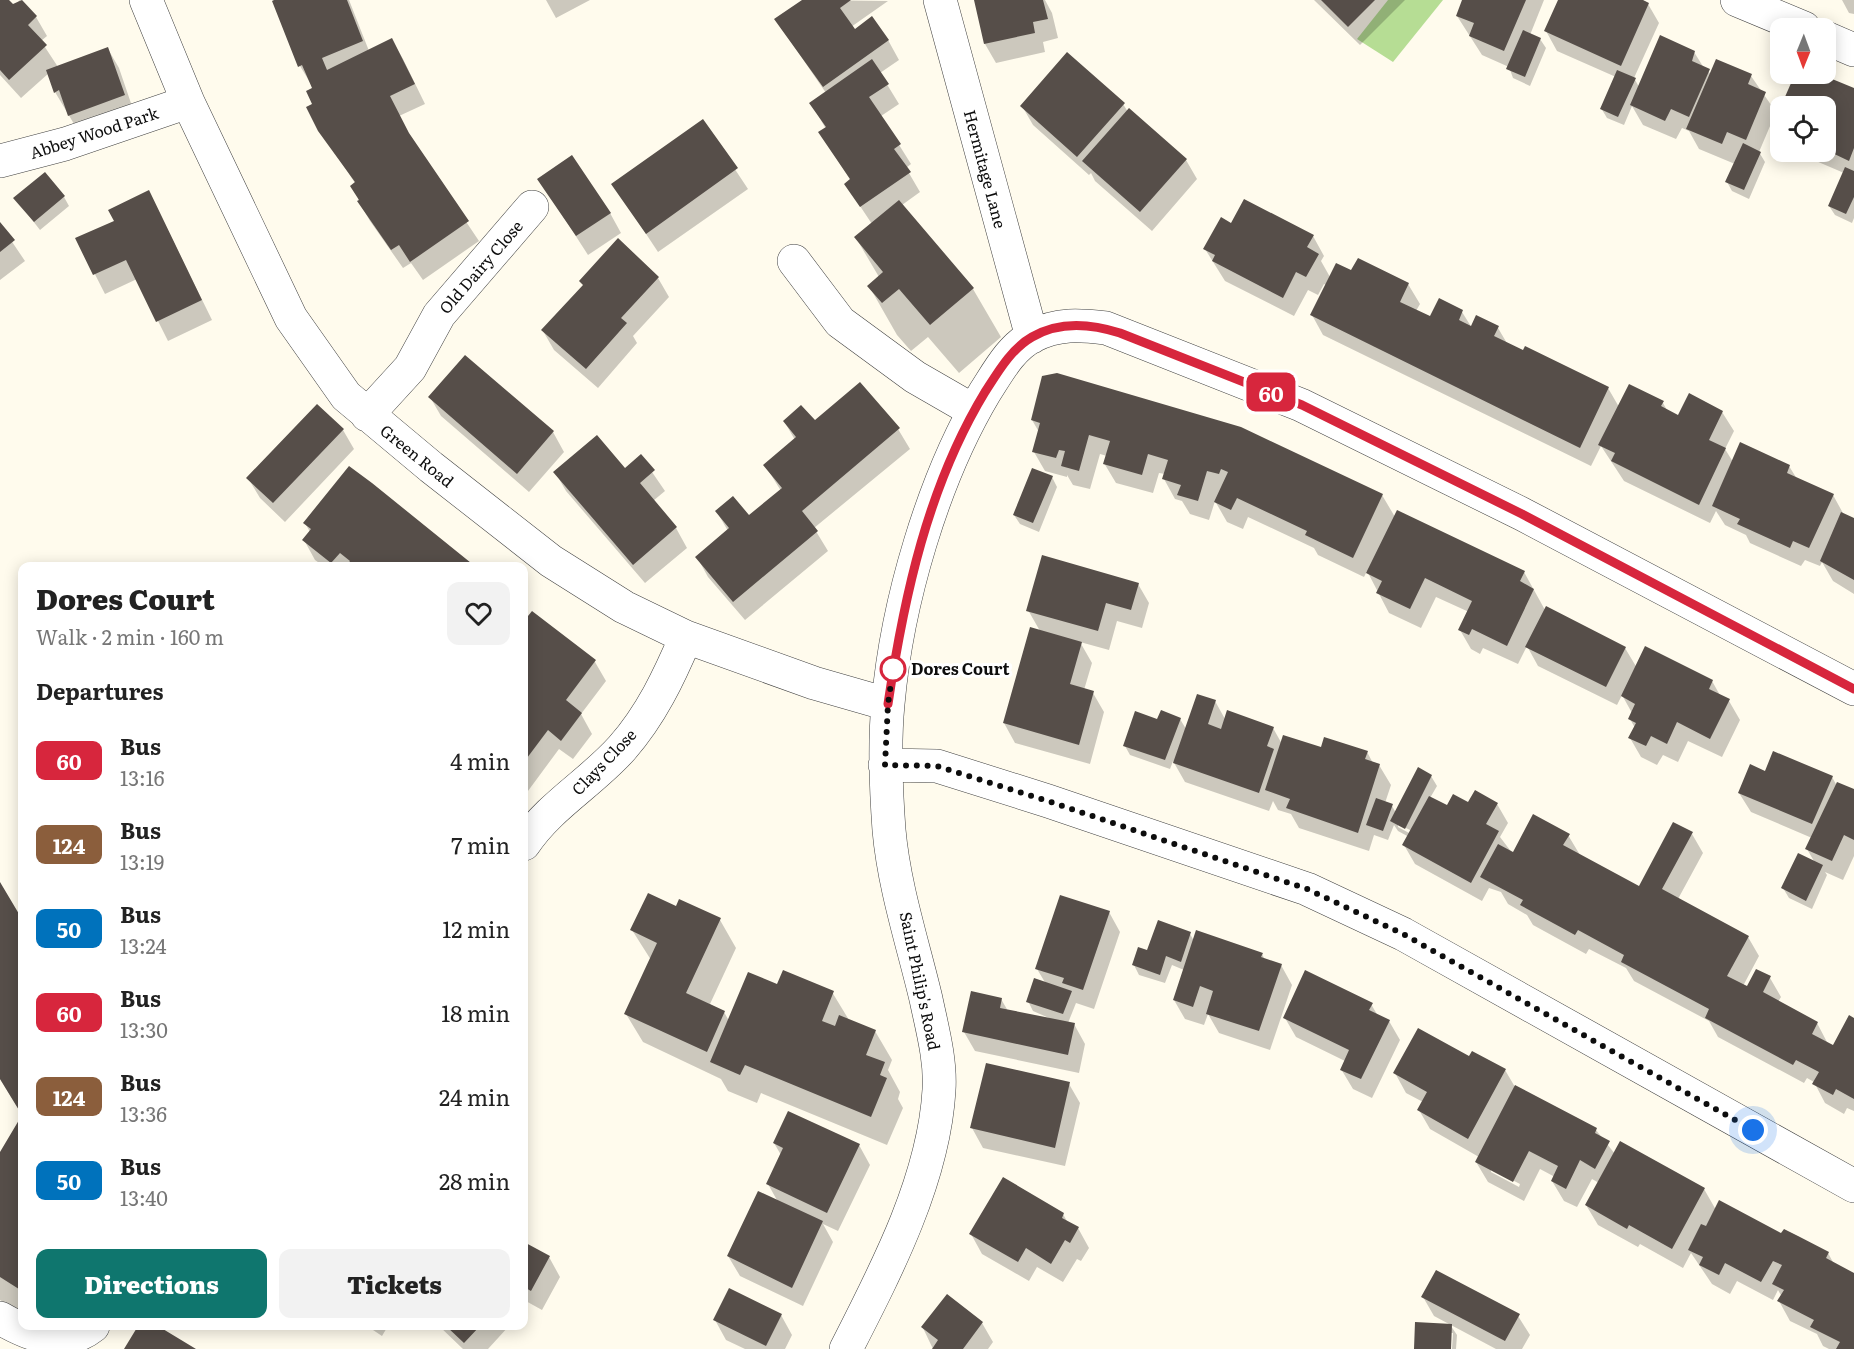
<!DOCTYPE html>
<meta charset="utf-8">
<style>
body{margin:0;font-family:Literata,serif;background:#f2f2f2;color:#222;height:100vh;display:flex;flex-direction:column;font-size:22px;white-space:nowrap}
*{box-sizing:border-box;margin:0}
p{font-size:20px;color:#767676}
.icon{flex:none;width:33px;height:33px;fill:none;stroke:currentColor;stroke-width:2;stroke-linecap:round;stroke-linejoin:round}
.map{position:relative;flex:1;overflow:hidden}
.details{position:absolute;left:18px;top:562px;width:510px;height:768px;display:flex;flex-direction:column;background:#fff;border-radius:12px;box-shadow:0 3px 15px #0003}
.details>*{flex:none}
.badge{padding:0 12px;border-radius:9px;font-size:21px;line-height:39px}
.needle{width:39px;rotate:181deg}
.fabs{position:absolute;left:1770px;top:18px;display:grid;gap:12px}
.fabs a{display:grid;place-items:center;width:66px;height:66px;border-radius:12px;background:#fff;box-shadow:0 3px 15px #0003;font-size:30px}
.you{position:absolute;width:30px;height:30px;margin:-15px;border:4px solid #fff;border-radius:50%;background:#1a73e8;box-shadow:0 0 0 9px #1a73e833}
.map>.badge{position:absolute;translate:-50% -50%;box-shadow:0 0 0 3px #fff}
h2{padding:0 18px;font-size:22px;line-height:54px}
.round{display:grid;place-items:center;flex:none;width:63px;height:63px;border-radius:12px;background:#f2f2f2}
.summary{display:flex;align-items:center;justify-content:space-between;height:102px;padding:0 18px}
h1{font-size:28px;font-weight:800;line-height:45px}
.action{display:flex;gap:12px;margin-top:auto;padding:12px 18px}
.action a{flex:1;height:69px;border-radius:12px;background:#0f766e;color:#fff;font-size:24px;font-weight:800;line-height:69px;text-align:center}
.action a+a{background:#f2f2f2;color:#222}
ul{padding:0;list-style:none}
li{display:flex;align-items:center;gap:18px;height:84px;padding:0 18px}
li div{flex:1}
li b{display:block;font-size:22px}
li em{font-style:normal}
li .badge{min-width:66px;font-weight:700;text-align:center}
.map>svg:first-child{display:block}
.forest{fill:#b6dd94}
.shadow{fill:#0003;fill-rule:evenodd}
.building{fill:#564e49}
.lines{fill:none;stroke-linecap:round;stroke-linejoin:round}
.minor-casing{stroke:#404040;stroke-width:34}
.minor{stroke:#fff;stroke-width:33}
.line-casing{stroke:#fff;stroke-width:14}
.line{stroke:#d7263d;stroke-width:9}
.walk{stroke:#0d0d0d;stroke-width:6;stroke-dasharray:0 10.8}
.stop-dot{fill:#fff;stroke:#d7263d;stroke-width:3}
.labels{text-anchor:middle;stroke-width:6;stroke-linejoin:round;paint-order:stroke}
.street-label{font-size:16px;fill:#0d0d0d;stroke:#fff}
.stop-label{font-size:16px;font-weight:bold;fill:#0d0d0d;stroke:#fff;text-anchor:start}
</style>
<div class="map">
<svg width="1854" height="1349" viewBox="0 0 1854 1349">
<rect width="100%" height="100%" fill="#fffbed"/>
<path class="forest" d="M1388,0H1443L1393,62L1357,39Z"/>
<path class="shadow" d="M0,0H7L13,6L20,0L36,17L47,36L41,41L58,67L108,49L119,68L135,115L80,134L55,92L49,73L21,98L0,75Z
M278,0H349L369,51L392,40L403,59L425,104L399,116L412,141L479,241L423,280L411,263L403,268L370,221L359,202L355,183L320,130L314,104V89L300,66L274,2Z
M546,0H590L556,18Z
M804,0L888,1L851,27L855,31L888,40L899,60L880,73L899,104L881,116L911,164L906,168L920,192L902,205L973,289L1001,337L959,373L928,337L911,351L897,335L869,286L879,277L856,238L872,224L858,203L851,181L820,133L826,129L811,103L826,93L776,20Z
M975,0H1045L1052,13L1058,38L1043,42L1045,52L996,63L985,44Z
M1314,0H1405L1360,45Z
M1464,0H1544L1530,35L1540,39L1546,48L1530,86L1513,78L1509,67L1482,55L1457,16Z
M1560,0H1639L1648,4L1659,23L1634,78L1639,87L1694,52L1704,68L1711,74L1751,76L1776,112L1759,152L1765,162L1749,199L1732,191L1727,182L1735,164L1699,149L1689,131L1682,128L1676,139L1643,125L1632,106L1624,125L1607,118L1601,108L1616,77L1557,51L1546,31Z
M1842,0H1854V14L1849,13Z
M1797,74H1817L1854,89V218L1852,223L1835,215L1829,206L1844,173L1795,152H1826V106H1783Z
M1123,104L1128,112L1186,160L1197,179L1152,231L1095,181L1091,173L1089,175L1033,125L1022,106Z
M1780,111V140L1774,128Z
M703,121L748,189L658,252L613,184Z
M539,179L610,213L621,233L588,255Z
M149,192L212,320L168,341L137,279L105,294L77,239L116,221Z
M64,197L69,206L40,230L15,198Z
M0,224L25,261L0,280Z
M1232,225L1313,236L1324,256L1321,261L1330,277L1352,272L1408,284L1420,304L1416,311L1431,318L1462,312L1472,328H1498L1508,345L1608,388L1619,407L1663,403L1668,412L1679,417L1722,412L1734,431L1725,449L1733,462L1789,466L1797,479L1833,495L1844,515L1854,520V594L1833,581L1822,562L1820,566L1805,560L1801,566L1750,543L1746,535L1725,525L1716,511L1710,523L1624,481L1601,446L1591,466L1323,335L1312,315L1326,285L1324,284L1318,295L1308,290L1294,316L1225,281L1205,249Z
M658,278L669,297L633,336L637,343L598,388L554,350L543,331Z
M430,397L553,432L564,452L529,492L441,416Z
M1032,420L1382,495L1395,517L1524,572L1545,610L1625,648L1637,668L1712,681L1721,697L1729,701L1740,720L1722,757L1688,741L1678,762L1663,755L1657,765L1641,757L1630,738L1635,728L1630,719L1632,713L1622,695L1617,705L1538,666L1527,646L1518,664L1483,648L1480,654L1471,649L1460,630L1469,612L1436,597L1421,628L1389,613L1367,571L1364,577L1318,555L1314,548L1248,517L1243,529L1227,522L1215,501L1209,520L1190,514L1182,501L1175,499L1164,479L1165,474L1159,473L1153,493L1116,483L1104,463L1107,456L1100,454L1090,489L1073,485L1067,475V477L1045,471L1034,452L1039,432Z
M784,421L898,429L910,449L814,528L828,551L745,620L708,577L697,557L728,531L717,512L749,518L781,491L765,465L795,440Z
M343,430L354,449L285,522L260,498L248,478Z
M641,456L665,491L653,501L676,528L687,548L645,583L566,491L555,472L625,470Z
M1052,477L1057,487L1039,532L1020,524L1014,515Z
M305,523L473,567H325L315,560L304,540L310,532Z
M1138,584L1149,603L1142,628L1117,621L1109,650L1080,642L1092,663L1084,690L1093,693L1104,712L1090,764L1015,743L1004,723L1040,631L1028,610Z
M532,613L595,662L606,681L581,714L592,734L573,759L559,749L528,791L524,788V614L527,620Z
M1215,701L1225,719L1273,728L1282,744L1367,752L1373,763L1379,765L1391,785L1385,803L1392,806L1396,813L1431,776L1437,786L1430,798L1447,807L1497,804L1508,823L1500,837L1513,854L1568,835L1580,855L1639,888L1692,834L1703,853L1678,899L1748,937L1759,956L1743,986L1747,988L1770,978L1781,997L1778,1002L1817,1023L1828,1044L1834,1047L1854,1020V1111L1847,1108L1844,1114L1825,1103L1814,1082L1807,1078L1804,1083L1718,1037L1709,1021L1634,981L1626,968L1589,949L1586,954L1533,925L1527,915L1508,904L1501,892L1489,888L1482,901L1415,864L1404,845L1409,837L1398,831L1394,825L1388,840L1374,835L1369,851L1299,828L1291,814L1278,810L1273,801L1269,811L1185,782L1173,761L1170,769L1130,755L1125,746L1158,721L1180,719L1186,729ZM1398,824L1412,831L1411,834L1398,827Z
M1766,773L1832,777L1837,786L1854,791V856L1843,880L1825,872L1827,875L1812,909L1789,898L1783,888L1815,863L1807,849L1812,838L1751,812L1739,793Z
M0,885L22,922V1115L0,1079Z
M676,908L720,920L736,948L710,1004L724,1012L729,1021L778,986L832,992L849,1020L875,1031L892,1060L888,1070L900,1092L898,1099L903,1108L887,1145L761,1093L757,1103L728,1091L721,1079L643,1042L626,1014L651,960L632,930Z
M1109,912L1120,932L1094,1009L1076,1003L1068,1023L1074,1024L1085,1044L1079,1073L975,1051L964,1032L1001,999L1008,1011L1056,1021L1033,1011L1028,1001L1046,984L1037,969Z
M1190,934L1194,941L1262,954L1265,960L1281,965L1292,985L1270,1050L1219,1033L1208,1014L1204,1025L1185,1019L1174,1000L1184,970L1172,965L1165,983L1139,975L1134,965L1148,952Z
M1371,1004L1378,1016L1389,1021L1400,1040L1372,1098L1353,1089L1341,1069L1345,1061L1296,1037L1285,1018Z
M1469,1058L1505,1070L1515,1087L1596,1130L1615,1154L1704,1189L1716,1210L1828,1253L1834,1264L1854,1275V1349H1829L1823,1346L1817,1334L1790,1321L1779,1301L1782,1297L1778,1290L1773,1300L1737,1281L1730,1294L1712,1284L1691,1253L1683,1268L1640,1244L1638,1247L1598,1225L1586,1205L1599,1183L1592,1179L1577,1207L1564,1201L1552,1181L1555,1177L1540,1169L1524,1201L1488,1182L1476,1162L1479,1157L1430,1129L1419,1110L1423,1102L1406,1093L1395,1073ZM1491,1169L1520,1184L1519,1187L1491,1172Z
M1069,1084L1080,1103L1065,1166L983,1148L972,1128Z
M22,1117V1314L0,1300V1155Z
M774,1143L859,1145L870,1165L838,1231L823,1224L833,1242L803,1306L740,1276L728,1256L778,1202L768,1184L781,1155Z
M1063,1214L1068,1223L1078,1228L1089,1248L1081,1261L1077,1259L1063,1282L1037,1267L1029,1281L982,1254L971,1234Z
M524,1244L549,1257L560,1277L542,1310L524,1300Z
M1423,1297L1518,1316L1530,1335L1522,1349H1496L1434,1316Z
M781,1315L792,1335L785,1349H745L726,1340L715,1320Z
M982,1323L993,1342L988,1349H933L923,1328Z
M367,1326H388L382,1336Z
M439,1326H509L488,1349H463Z
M1451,1326L1457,1335L1456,1349H1452L1453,1333H1450L1449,1349H1415Z"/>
<path class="building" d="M0,0H9L13,4L22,0L37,16L28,25L47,45L9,80L0,70Z
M274,0H347L363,41L322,58L327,70L392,38L415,84L390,96L409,133L469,221L410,262L399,245L391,250L357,201L359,200L350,186L355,182L318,131L306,107L312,104L306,91L312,88L302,65L298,67L272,1Z
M802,0H851L840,8L855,29L872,16L889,40L823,87L774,19Z
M974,0H1043L1048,19L1033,22L1035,33L984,44Z
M1321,0H1375L1348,27Z
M1462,0H1526L1504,51L1469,36L1474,23L1456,16Z
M1558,0H1643L1649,3L1621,66L1544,31Z
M1523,30L1541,38L1525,77L1506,69Z
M1660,35L1695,51L1692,61L1710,69L1689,117L1671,109L1665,121L1630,105Z
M108,47L125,95L68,116L59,90L54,93L46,70Z
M1067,52L1125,103L1077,157L1020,106Z
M872,59L889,84L869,97L901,144L894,149L911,172L860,207L844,184L850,179L818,132L826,127L809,103Z
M1716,59L1752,74L1748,84L1766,92L1746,140L1727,132L1722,144L1686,129Z
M1617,70L1636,78L1618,117L1600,109Z
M1795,74H1820L1854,88V148L1849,161L1826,150V106H1781Z
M1129,108L1187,159L1140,212L1082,161Z
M1780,108V131L1772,128Z
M703,119L738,168L646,234L611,184Z
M1743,143L1761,152L1744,190L1725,182Z
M572,155L611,213L576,236L537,179Z
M1845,167L1854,171V197L1846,214L1828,206Z
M45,172L65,196L34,222L13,198Z
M149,190L202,300L156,322L126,260L93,275L75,238L114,221L108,210Z
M1244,199L1314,235L1307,247L1319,254L1306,277L1296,272L1283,298L1212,261L1215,255L1203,249L1221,217L1231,223Z
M899,200L974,288L930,325L899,289L882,303L867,286L883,272L854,237Z
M0,222L15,240L0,252Z
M618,238L659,277L621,318L627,323L586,369L541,330L583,285L579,281Z
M1358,258L1409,283L1400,302L1430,316L1439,298L1463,310L1459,320L1471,326L1476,315L1499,326L1494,336L1523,350L1525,346L1609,387L1580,448L1310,315L1336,263L1351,270Z
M465,355L554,431L517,474L428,397Z
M1057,373L1241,427L1383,494L1353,558L1305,535L1307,531L1237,498L1231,510L1214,502L1228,472L1221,469L1219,474L1207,471L1198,501L1177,495L1181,485L1162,479L1168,460L1148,454L1142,475L1103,464L1110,441L1089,435L1079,471L1061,466L1065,451L1059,450L1056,458L1032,452L1040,423L1031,420L1042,376Z
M860,382L900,428L802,511L818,531L733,602L695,557L729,528L715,511L733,496L749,515L782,488L763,465L796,437L783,421L801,405L815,420Z
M1629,384L1664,401L1661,406L1678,415L1689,393L1723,411L1709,440L1726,448L1699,505L1611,461L1615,453L1598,445Z
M317,404L344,429L273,503L246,478Z
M597,435L625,468L641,454L655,470L640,483L677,527L633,565L553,472Z
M1740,442L1790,465L1787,473L1834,494L1809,548L1793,541L1790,548L1737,524L1740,519L1712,506Z
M349,466L372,483L476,567H346L350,561L340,553L331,563L302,540L311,529L303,523Z
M1032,468L1053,476L1033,523L1013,515Z
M1397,510L1525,571L1520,581L1534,589L1507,646L1472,629L1469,635L1458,630L1472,601L1425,578L1410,609L1376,593L1382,581L1366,573Z
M1841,512L1854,518V580L1820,561Z
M1042,555L1139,583L1131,610L1106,603L1098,631L1026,611Z
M1546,606L1626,647L1606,687L1525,647Z
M532,611L596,660L566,700L582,713L561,741L548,730L524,762V621Z
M1030,627L1082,642L1070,684L1094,691L1079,745L1003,723Z
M1645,646L1713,680L1709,689L1730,699L1710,739L1677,722L1667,744L1651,736L1646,746L1628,738L1636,723L1628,719L1635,704L1621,696Z
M1197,694L1216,700L1208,724L1221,729L1227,710L1274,727L1267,746L1274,749L1259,793L1173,763Z
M1161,710L1181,718L1165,760L1123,746L1135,711L1157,719Z
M1283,735L1321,747L1324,737L1368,751L1365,759L1380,764L1358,833L1286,808L1290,799L1265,790Z
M1773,751L1833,776L1812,824L1738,793L1750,764L1765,771Z
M1418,767L1432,775L1405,829L1390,821Z
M1837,782L1854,789V840L1844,835L1832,861L1805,849Z
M1475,790L1498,803L1486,824L1499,831L1471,883L1402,845L1429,796L1447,805L1453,794L1468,802Z
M1376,798L1393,804L1383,831L1366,825Z
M1533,814L1570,834L1563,845L1639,886L1673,822L1693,832L1662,889L1749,936L1727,976L1747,986L1756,969L1771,976L1763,992L1818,1022L1812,1034L1833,1045L1849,1015L1854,1018V1099L1836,1089L1833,1095L1812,1084L1819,1072L1796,1060L1793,1065L1705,1018L1709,1009L1621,962L1624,955L1578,930L1575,935L1520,905L1523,900L1480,877L1498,844L1513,852Z
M1798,853L1823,865L1806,901L1781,888Z
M0,882L22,919V1291L0,1277V1152L22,1115L0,1079Z
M648,893L676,906L679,899L721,918L686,993L725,1011L707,1052L624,1014L657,943L630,930Z
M1060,895L1110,911L1083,990L1062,983L1064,978L1035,969Z
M1158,920L1191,932L1181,962L1166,956L1160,975L1132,965L1138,947L1147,950Z
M1196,930L1263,953L1261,957L1282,964L1259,1031L1206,1014L1213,991L1200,986L1193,1007L1173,1000Z
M783,970L834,991L822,1021L835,1026L839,1015L876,1030L866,1055L885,1062L880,1075L887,1078L871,1117L745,1065L740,1075L710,1062L748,972L777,984Z
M1305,970L1373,1003L1369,1010L1390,1020L1361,1079L1340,1070L1349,1050L1283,1018Z
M1034,978L1072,991L1063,1014L1026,1002Z
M971,991L1002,998L1000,1008L1075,1023L1068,1055L962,1032Z
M1418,1028L1469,1056L1472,1051L1506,1069L1468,1139L1417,1110L1427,1092L1393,1073Z
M986,1063L1070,1082L1055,1148L970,1128Z
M1515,1085L1597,1128L1595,1133L1610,1141L1595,1169L1580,1160L1566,1189L1551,1181L1558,1166L1529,1151L1513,1182L1475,1162Z
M788,1111L860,1144L827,1213L766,1184L783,1148L773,1143Z
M1620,1141L1705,1188L1672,1249L1629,1225L1627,1229L1585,1205Z
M1003,1177L1064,1213L1062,1218L1079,1227L1070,1243L1065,1240L1051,1264L1026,1248L1018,1262L969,1234Z
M758,1191L823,1221L792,1288L727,1256Z
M1719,1200L1781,1233L1784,1229L1798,1236L1829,1252L1826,1258L1854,1273V1349H1836L1840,1342L1810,1327L1814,1320L1777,1301L1784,1290L1772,1284L1782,1265L1773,1261L1761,1282L1725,1263L1719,1275L1699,1265L1703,1257L1688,1250L1701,1224L1706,1226Z
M524,1242L550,1256L531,1291L524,1287Z
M1436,1270L1520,1314L1505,1341L1421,1297Z
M729,1288L782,1314L766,1346L713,1320Z
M947,1294L983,1322L963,1349H932L938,1340L921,1327Z
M1415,1322L1452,1324L1451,1349H1414Z
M138,1326H158L196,1349H124Z
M446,1326H480L464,1343Z"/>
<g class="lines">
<g class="minor-casing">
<path id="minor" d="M146,0L188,102L291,318L346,396L431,467L551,561L624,607L686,637L814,683L887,704
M940,0L1032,337
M1737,0L1804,28
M1826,38L1854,50
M0,161L65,144L188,102
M794,261L840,322L915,377L974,411
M367,415L410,368L439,315L532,207
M885,765L937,766L1048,801L1307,889L1403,934L1854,1186
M524,844C549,806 592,782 622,748C651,715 669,677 686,637
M0,1318C31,1336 64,1349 93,1326
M846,1349C886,1271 934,1179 939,1090C941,1060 932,1028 926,999C913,944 894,887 889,830C886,789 884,745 888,704C897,602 933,479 985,392C998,372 1011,347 1033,336C1058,323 1080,325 1106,328L1301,405L1522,514L1854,689"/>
</g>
<use href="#minor" class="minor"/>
</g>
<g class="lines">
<g class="line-casing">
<path id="line" d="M888,704C904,596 928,486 985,392C998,372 1011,349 1032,337C1059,321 1092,324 1120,333L1302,405L1522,514L1854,689"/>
</g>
<use href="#line" class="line"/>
<path class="walk" d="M893,669L894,663L888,704L885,765L937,766L1048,801L1307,889L1403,934L1753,1130"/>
</g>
<circle class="stop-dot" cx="893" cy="669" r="12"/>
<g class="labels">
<g class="street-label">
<text transform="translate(94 133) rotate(-18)" y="6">Abbey Wood Park</text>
<text transform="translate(985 169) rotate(75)" y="6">Hermitage Lane</text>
<text transform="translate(481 267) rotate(-49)" y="6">Old Dairy Close</text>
<text transform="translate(417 456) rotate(39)" y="6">Green Road</text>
<text transform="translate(604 762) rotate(-46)" y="6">Clays Close</text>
<text transform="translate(920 981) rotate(78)" y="6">Saint Philip's Road</text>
</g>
<g class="stop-label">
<text x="911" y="675">Dores Court</text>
</g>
</g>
</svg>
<div class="fabs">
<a><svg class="needle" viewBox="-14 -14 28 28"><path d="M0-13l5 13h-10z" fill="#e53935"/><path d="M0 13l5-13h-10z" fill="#767676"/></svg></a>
<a><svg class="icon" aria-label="locate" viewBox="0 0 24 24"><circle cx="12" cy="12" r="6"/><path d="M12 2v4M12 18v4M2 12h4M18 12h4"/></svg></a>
</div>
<div class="you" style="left:1753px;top:1130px"></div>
<b class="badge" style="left:1271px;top:392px;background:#d7263d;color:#fff">60</b>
<section class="details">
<div class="summary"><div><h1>Dores Court</h1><p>Walk · 2 min · 160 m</p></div><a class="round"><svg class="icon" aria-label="heart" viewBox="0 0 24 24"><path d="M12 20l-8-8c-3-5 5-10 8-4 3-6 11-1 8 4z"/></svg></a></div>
<h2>Departures</h2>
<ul>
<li><span class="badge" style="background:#d7263d;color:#fff">60</span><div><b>Bus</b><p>13:16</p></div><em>4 min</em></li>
<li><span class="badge" style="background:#8b5e3c;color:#fff">124</span><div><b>Bus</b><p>13:19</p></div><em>7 min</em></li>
<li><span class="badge" style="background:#0072bc;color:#fff">50</span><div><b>Bus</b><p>13:24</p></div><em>12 min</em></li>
<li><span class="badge" style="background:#d7263d;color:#fff">60</span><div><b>Bus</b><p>13:30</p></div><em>18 min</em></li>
<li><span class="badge" style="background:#8b5e3c;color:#fff">124</span><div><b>Bus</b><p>13:36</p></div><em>24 min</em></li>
<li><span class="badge" style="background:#0072bc;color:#fff">50</span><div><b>Bus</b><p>13:40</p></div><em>28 min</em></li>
</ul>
<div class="action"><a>Directions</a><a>Tickets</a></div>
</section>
</div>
